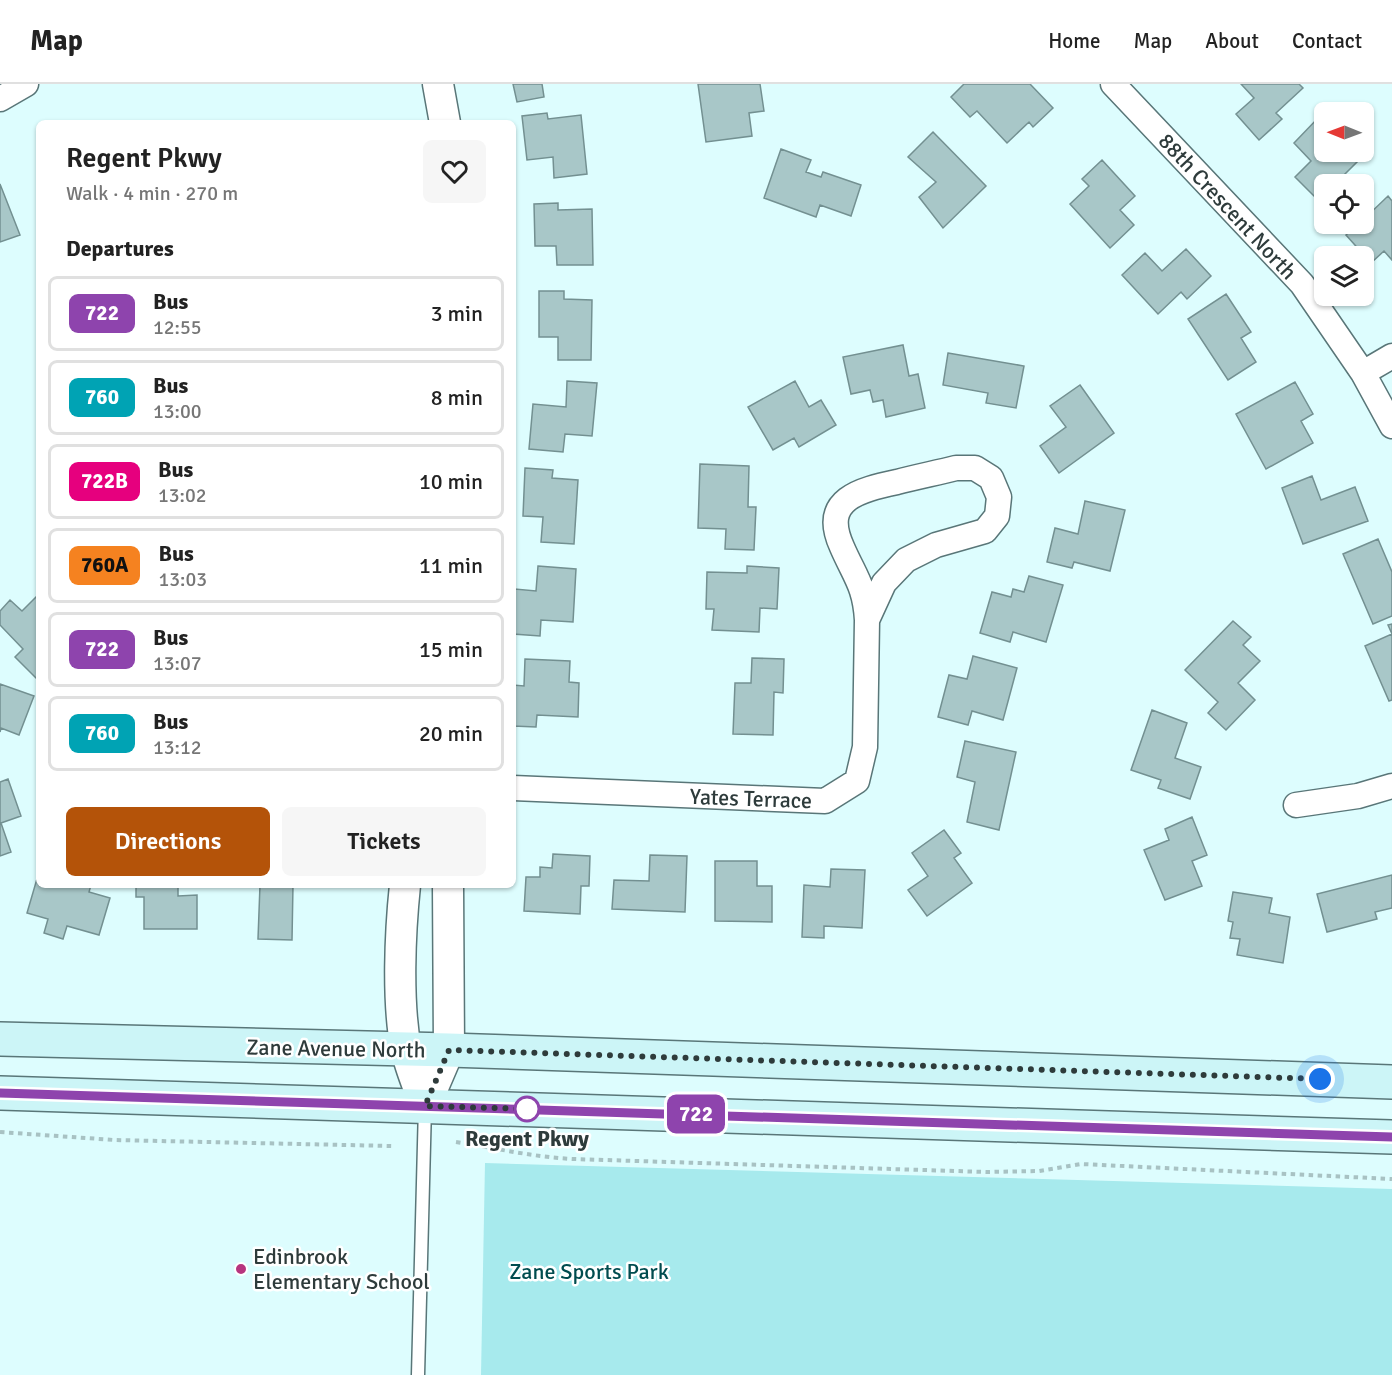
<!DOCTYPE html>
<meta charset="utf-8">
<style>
body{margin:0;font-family:Signika,sans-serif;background:#f6f6f6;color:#222;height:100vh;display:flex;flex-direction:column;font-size:22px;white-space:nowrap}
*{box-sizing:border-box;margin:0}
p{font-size:20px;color:#767676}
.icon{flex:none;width:33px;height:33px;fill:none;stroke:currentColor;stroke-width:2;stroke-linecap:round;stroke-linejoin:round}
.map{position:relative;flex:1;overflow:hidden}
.drawer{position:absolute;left:36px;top:36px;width:480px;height:768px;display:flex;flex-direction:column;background:#fff;border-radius:9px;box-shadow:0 2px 4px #0004}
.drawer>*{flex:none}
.badge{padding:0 12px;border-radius:9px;font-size:21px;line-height:39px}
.needle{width:39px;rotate:271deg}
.buttons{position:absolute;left:1314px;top:18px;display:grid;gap:12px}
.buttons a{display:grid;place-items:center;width:60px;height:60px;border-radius:9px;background:#fff;box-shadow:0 2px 4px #0004;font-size:30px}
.you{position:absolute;width:30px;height:30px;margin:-15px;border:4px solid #fff;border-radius:50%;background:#1a73e8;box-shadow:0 0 0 9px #1a73e833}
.map>.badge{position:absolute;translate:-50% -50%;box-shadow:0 0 0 3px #fff}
h2{padding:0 30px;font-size:22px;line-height:54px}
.round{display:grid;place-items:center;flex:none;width:63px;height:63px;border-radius:9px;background:#f6f6f6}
.head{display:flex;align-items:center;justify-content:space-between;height:102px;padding:0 30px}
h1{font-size:28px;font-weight:600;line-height:45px}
.action{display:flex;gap:12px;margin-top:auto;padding:12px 30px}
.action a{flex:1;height:69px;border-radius:9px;background:#b45309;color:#fff;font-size:24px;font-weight:600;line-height:69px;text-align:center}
.action a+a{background:#f6f6f6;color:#222}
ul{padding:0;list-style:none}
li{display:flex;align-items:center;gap:18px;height:75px;margin:0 12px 9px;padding:0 18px;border:3px solid #e0e0e0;border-radius:9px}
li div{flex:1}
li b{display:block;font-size:22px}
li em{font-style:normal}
li .badge{min-width:66px;font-weight:700;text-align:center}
header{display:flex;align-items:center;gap:36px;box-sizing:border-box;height:84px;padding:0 30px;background:#fff;border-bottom:2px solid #e0e0e0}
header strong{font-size:28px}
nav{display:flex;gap:33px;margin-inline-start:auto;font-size:21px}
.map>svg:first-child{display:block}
.green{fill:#a7eaed}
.building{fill:#a8c7c8;stroke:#739091;stroke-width:1.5}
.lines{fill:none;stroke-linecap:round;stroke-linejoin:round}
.service-casing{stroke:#597678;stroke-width:15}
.minor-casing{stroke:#597678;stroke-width:27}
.tertiary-casing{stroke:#597678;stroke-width:33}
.secondary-casing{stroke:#597678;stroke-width:36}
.path{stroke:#a8c2c3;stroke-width:4;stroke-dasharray:4.5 4.5;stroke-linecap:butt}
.service{stroke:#fff;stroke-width:12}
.minor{stroke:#fff;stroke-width:24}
.tertiary{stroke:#fff;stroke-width:30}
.secondary{stroke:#ccf5f7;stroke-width:33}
.line-casing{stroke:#fff;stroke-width:14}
.line{stroke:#8e44ad;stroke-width:9}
.walk{stroke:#2e3b3b;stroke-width:6;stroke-dasharray:0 10.8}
.stop-dot{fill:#fff;stroke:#8e44ad;stroke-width:3}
.poi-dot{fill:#b7357f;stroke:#fff;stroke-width:2}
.labels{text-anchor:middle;stroke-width:5;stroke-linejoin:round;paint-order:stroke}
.street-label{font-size:22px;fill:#2e3b3b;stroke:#fff}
.stop-label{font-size:22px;font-weight:bold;fill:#2e3b3b;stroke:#fff}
.poi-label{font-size:22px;fill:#2e3b3b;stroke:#fff;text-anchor:start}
.park-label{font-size:22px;fill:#004c4f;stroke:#fff}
</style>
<header>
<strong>Map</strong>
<nav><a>Home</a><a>Map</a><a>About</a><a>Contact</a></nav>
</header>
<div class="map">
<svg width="1392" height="1291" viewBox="0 0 1392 1291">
<rect width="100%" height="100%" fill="#ddfdfe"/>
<path class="green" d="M485,1079L1392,1105V1291H481Z"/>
<path class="building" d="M513,0H542L544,13L517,18Z
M698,0H760L764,27L749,29L752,52L706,58Z
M964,0H1030L1053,24L1033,43L1029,38L1007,59L977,27L970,33L951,13Z
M1241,0H1299L1303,4L1276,29L1282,35L1259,56L1236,30L1254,14Z
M547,29L548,35L581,31L587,90L554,94L553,73L527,76L522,32Z
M1318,34L1324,40V68H1352L1360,75L1338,97L1342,100H1324V122L1295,93L1311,77L1294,59Z
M933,48L986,102L943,144L919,113L936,98L908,73Z
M781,65L811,76L806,88L821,93L823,88L861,101L851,132L820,121L816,133L764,114Z
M1102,76L1135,112L1120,126L1134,141L1110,164L1070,120L1089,102L1082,95Z
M0,100L20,151L0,158Z
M1388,112L1392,117V176L1384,167L1371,179L1346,151L1358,140H1364V135Z
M558,119V126L592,125L593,181H557L556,162H535L534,120Z
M1186,165L1211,192L1187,215L1181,208L1158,230L1122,191L1145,169L1162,187Z
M539,207H564V215L592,216L591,276H558V253H539Z
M1226,210L1251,248L1241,254L1256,278L1228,296L1188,235Z
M903,261L909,292L918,290L925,324L886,333L883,316L873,318L870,306L851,310L843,273Z
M948,269L1024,282L1016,324L986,319L988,309L943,301Z
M567,297L597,299L592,352L565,350L563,368L529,365L533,320L566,323Z
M795,297L809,323L821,316L836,341L799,363L794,354L773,366L748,323Z
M1295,298L1313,330L1301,337L1313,359L1266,385L1236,330Z
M1080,301L1114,349L1059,389L1040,362L1066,343L1050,322Z
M700,380L749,382L748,423H756L754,466L725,465L726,445L698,444Z
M525,384L553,386L552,394L578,396L574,460L541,458L543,433L523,432Z
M1312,392L1321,416L1355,403L1368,437L1303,460L1282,404Z
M1085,417L1125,426L1110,487L1074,478L1072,484L1047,478L1055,444L1078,450Z
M1378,455L1392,488V532L1373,540L1343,470Z
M538,482L576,485L573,538L541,536L540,552L513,550L515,505L536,507Z
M747,482L779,484L777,525L760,524L759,548L712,546L714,525H706L707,488L747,489Z
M1029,492L1063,501L1046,558L1013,548L1010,558L980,549L992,508L1011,513L1013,505L1024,508Z
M39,510V595L38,596L15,573L23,565L0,541V527L10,516L22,527Z
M1233,537L1251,553L1243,561L1260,577L1238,599L1255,616L1226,646L1208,629L1218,618L1185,586Z
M1392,540V616L1389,617L1365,562L1392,550L1388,541Z
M973,572L1017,584L1003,636L972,627L968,641L938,633L949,591L967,595Z
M752,574L784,575L783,609L774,608L773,651L733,650L735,599H751Z
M525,575L570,577L569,598L579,599L578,633L537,631L536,643L513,642V601L524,602Z
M0,600L34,612L19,651L1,644L0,648Z
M1152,626L1187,639L1175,674L1201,683L1190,715L1158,704L1161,696L1131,686Z
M965,657L1016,668L999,746L967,738L975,698L957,693Z
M8,695L21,732L1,739L11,768L0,772V698Z
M1192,733L1207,771L1192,777L1202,802L1165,816L1144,766L1169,756L1165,745Z
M944,746L961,769L954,774L972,799L927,832L908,806L928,792L912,769Z
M553,770L590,772L589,802H581L580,830L524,827L526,793H540V783L552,784Z
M650,771L687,772L685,828L612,825L614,796L649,797Z
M715,777H757V802H772V838L715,837Z
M831,785L865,786L862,844L824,842V854L802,853L804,801L830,803Z
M39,788V801H91L89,808L110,814L99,851L67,842L63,855L44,849L48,835L27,829Z
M1392,791V824L1375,828L1377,835L1327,848L1317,810Z
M136,801H178V812L197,811V845H144V813H136Z
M260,801H293L292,856L258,855Z
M1233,808L1272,814L1269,829L1290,833L1283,879L1237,871L1240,855L1230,854L1233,838L1228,837Z"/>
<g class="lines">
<g class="service-casing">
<path id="service" d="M418,1291L425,1022"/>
</g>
<g class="minor-casing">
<path id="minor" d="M1113,0L1302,200L1363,289L1392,342
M0,15L26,0
M1363,289L1392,272
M956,384H975L991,394L999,413L997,432L985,447L936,461L906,476L884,499L867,536C865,502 855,493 842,463C820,415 860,406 897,398C916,393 936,389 956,384Z
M513,704L825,717L857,697L865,663L867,536
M1296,721L1358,712L1392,702"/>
</g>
<g class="tertiary-casing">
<path id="tertiary" d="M438,0L445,39
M405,801C400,849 397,917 406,965C410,984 419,1004 425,1022
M425,1022L449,966L448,801"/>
</g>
<g class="secondary-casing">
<path id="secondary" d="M0,955L449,966L1392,998
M0,1009L1392,1053"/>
</g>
<path class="path" d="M0,1048L114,1056L392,1062
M456,1058C495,1064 533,1073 573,1075L987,1088L1039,1087L1081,1080L1392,1095"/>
<use href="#service" class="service"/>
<use href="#minor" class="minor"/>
<use href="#tertiary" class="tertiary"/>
<use href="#secondary" class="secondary"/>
</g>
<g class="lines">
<g class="line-casing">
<path id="line" d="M0,1009L1392,1053"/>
</g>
<use href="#line" class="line"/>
<path class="walk" d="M527,1025L425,1022L449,966L1320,995"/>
</g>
<circle class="stop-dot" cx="527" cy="1025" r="12"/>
<circle class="poi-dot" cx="241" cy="1185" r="6"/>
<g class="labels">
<g class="street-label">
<text transform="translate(1228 122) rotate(47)" y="8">88th Crescent North</text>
<text transform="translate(751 714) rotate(2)" y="8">Yates Terrace</text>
<text transform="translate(336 964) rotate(1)" y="8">Zane Avenue North</text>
</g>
<g class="stop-label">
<text x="527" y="1062">Regent Pkwy</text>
</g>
<g class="poi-label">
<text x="253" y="1180">Edinbrook<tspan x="253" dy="25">Elementary School</tspan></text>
</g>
<g class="park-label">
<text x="589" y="1195">Zane Sports Park</text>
</g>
</g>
</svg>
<div class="buttons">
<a><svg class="needle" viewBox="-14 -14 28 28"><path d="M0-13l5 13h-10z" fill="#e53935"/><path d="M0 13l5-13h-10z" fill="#767676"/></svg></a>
<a><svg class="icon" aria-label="locate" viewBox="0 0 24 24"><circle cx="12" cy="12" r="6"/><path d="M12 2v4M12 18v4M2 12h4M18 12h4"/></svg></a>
<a><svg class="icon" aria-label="layers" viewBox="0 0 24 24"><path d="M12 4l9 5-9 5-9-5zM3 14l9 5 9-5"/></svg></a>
</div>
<div class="you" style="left:1320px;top:995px"></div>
<b class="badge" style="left:696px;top:1030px;background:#8e44ad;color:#fff">722</b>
<section class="drawer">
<div class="head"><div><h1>Regent Pkwy</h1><p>Walk · 4 min · 270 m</p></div><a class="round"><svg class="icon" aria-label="heart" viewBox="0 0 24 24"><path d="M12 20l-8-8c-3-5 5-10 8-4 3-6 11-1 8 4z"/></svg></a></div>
<h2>Departures</h2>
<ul>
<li><span class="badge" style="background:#8e44ad;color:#fff">722</span><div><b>Bus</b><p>12:55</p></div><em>3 min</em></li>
<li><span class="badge" style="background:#00a3b4;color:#fff">760</span><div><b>Bus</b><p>13:00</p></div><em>8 min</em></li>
<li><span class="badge" style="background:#e6007e;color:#fff">722B</span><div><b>Bus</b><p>13:02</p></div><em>10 min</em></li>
<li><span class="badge" style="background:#f58220;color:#111">760A</span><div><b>Bus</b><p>13:03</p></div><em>11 min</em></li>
<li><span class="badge" style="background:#8e44ad;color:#fff">722</span><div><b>Bus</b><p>13:07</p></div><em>15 min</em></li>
<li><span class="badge" style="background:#00a3b4;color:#fff">760</span><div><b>Bus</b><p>13:12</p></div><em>20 min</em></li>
</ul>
<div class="action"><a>Directions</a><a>Tickets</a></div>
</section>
</div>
